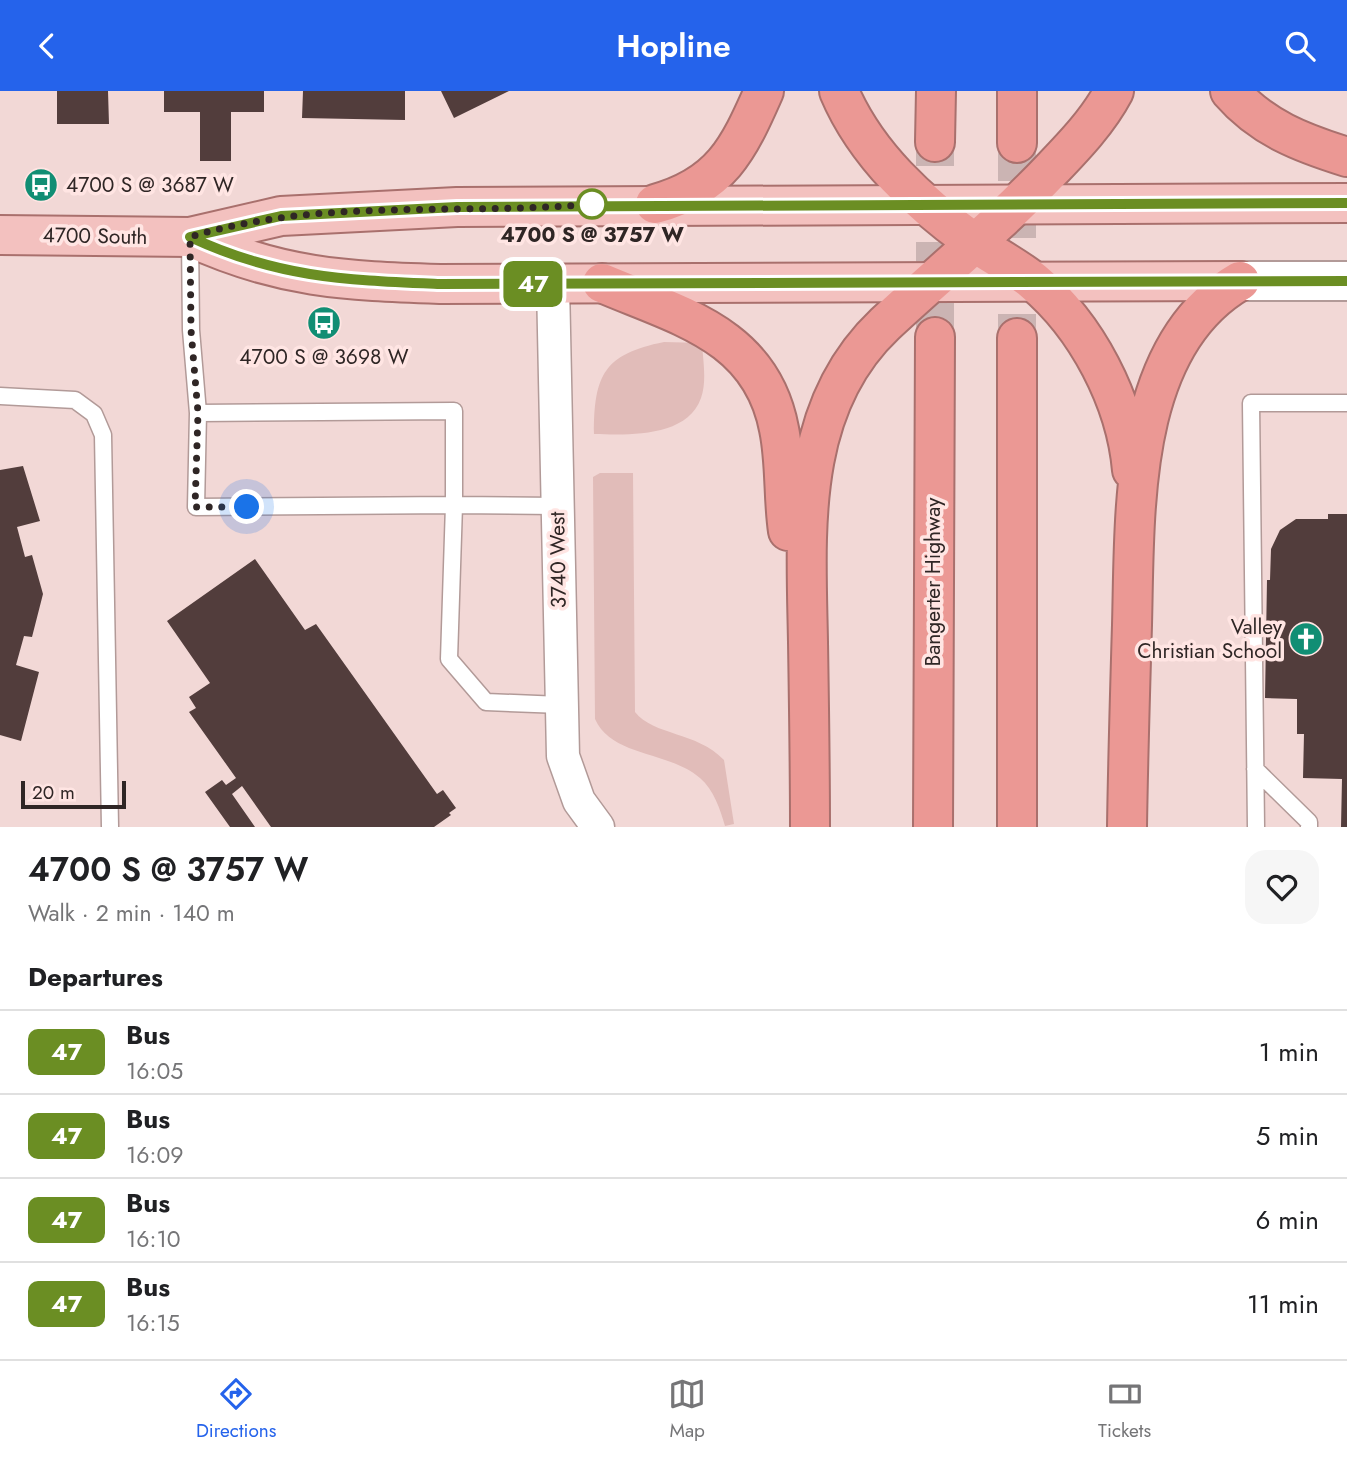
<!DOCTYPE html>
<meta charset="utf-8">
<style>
body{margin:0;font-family:Jost,sans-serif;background:#f6f6f6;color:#202124;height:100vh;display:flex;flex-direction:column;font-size:26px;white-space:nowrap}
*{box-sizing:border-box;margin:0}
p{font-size:23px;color:#757577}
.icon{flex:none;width:38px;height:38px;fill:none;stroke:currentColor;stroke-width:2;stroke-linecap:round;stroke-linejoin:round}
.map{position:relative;height:736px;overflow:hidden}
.side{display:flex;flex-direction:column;background:#fff;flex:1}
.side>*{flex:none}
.badge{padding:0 14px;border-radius:10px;font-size:24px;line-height:46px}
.scale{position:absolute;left:21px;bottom:18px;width:105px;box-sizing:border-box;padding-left:7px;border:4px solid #2f2625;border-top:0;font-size:19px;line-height:24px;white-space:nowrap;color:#2f2625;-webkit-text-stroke:5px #ffe5e3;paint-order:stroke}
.you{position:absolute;width:35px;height:35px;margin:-18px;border:5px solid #fff;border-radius:50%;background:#1a73e8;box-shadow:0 0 0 10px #1a73e833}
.map>.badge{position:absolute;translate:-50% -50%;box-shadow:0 0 0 4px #fff}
h2{padding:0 28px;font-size:26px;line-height:63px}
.round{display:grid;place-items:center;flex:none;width:74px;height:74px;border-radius:21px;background:#f6f6f6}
.overview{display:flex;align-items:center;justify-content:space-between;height:119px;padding:0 28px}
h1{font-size:33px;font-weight:600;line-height:52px}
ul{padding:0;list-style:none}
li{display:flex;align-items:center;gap:21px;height:84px;padding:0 28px;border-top:2px solid #e0e0e0}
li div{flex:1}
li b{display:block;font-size:26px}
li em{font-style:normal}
li .badge{min-width:77px;font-weight:700;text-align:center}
header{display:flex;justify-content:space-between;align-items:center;height:91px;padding:0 28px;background:#2563eb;color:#fff;font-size:32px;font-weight:600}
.tabs{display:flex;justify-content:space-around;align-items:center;height:98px;border-top:2px solid #e0e0e0;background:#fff;font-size:19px;color:#757577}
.tabs a{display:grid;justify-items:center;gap:4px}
.tabs .active{color:#2563eb}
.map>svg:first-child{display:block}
.green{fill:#e1bcb9}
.building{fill:#523d3c}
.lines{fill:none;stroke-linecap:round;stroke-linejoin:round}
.motorway-tunnel{stroke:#cbb4b3;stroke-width:38;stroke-dasharray:38 19;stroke-linecap:butt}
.service-casing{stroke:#b29a98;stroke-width:19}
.minor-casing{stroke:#b29a98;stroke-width:35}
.secondary-casing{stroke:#b29a98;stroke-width:42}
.primary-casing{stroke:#a9706d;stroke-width:42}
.motorway-casing{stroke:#a9706d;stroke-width:42}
.service{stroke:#fff;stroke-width:16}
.minor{stroke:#fff;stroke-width:32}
.secondary{stroke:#fff;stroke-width:38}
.primary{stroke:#f3c1bf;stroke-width:38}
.motorway{stroke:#eb9894;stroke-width:38}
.line-casing{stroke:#fff;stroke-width:16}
.line{stroke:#6b8e23;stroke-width:10}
.walk{stroke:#2f2625;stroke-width:7;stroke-dasharray:0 12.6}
.stop-dot{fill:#fff;stroke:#6b8e23;stroke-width:3.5}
.labels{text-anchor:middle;stroke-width:7;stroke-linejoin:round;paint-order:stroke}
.poi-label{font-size:21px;fill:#2f2625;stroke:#ffe5e3;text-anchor:start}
.stop-label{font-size:21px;font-weight:bold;fill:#2f2625;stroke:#ffe5e3}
.street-label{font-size:21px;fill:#2f2625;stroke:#ffe5e3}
</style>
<header><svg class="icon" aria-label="back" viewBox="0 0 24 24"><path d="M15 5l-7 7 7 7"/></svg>Hopline<svg class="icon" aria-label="search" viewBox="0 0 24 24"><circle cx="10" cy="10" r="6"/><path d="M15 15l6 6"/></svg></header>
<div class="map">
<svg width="1347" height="736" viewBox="0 0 1347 736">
<rect width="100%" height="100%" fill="#f2d8d6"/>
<path class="green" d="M664,251L702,252C703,270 707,290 701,307C687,347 627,344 594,343C594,284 604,263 664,251Z
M600,382H633L635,621C654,645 696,640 724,669L734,733L725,735C720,718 714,699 700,687C669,660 612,666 595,628L593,386Z"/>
<path class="building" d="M57,0H108L109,33H57Z
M164,0H264V21H231V70H200V21H164Z
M303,0H405V29L302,27Z
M441,0H509L454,27Z
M23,375L40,430L17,436L25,466L32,464L43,503L32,546L24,545L16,574L39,581L21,650L0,644V379Z
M1328,423H1347V736H1341L1342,688L1303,687L1304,643H1297V608L1265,607L1267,489H1270L1271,458L1280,439L1296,428H1328Z
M255,468L305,539L316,533L437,703L443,699L456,717L449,722L451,724L434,736H271L242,695L232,703L255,736H230L205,701L222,689L226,694L236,687L189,621L196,617L189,606L210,592L167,530Z"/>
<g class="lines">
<path class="motorway-tunnel" d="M1017,52V247
M935,246V51"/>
<g class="service-casing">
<path id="service" d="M190,146L191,239L198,322L454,320V414L196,416L198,322
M0,305L75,309L94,323L103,344L110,736
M557,415L454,414L449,568L486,611L561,614
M1255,678L1309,731V736
M1256,736L1251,312H1347"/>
</g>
<g class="minor-casing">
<path id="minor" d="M553,193L563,665L579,710L598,736"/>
</g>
<g class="secondary-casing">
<path id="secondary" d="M1240,190H1347"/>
</g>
<g class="primary-casing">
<path id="primary" d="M0,144L190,146L281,125L457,116L1347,112
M190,146C279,187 345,190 440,193L1240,190"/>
</g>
<g class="motorway-casing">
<path id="motorway" d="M839,0C866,64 920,113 975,152C994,165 1016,176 1033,190C1087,235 1126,310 1132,379
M1017,0V52
M1230,0C1262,37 1302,52 1347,66
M935,51L936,0
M655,113C721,95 738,59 764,0
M602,192C679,225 761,243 779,338C786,371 783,406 788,440
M1017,247V736
M810,736C810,674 809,613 808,551C806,440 796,317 885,233C941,181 1000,133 1052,78C1075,54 1098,30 1114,0
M933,736L935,246
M1127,736C1128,669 1130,601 1132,534C1135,420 1128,255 1240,190"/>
</g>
<use href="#service" class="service"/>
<use href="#minor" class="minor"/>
<use href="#secondary" class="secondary"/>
<use href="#primary" class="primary"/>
<use href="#motorway" class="motorway"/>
</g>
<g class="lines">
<g class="line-casing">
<path id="line" d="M1347,112L457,116L281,125L190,146C278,187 345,189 440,193L1347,190"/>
</g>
<use href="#line" class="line"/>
<path class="walk" d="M247,416H195L198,322L191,239L190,146C321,106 457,125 592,113"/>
</g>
<defs>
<g id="bus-disc" transform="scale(1.75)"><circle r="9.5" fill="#118e74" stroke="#ffe5e3"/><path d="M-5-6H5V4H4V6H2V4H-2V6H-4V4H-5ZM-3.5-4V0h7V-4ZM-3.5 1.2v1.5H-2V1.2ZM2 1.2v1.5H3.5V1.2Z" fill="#fff"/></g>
<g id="church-disc" transform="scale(1.75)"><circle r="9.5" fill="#118e74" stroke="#ffe5e3"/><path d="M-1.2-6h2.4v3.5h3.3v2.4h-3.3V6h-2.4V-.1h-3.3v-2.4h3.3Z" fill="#fff"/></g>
</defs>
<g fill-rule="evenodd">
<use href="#bus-disc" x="41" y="94"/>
<use href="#bus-disc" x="324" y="232"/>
<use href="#church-disc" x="1306" y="548"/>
</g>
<circle class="stop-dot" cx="592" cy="113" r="14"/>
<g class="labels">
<g class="poi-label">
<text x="66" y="101">4700 S @ 3687 W</text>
<text x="324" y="273" text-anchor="middle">4700 S @ 3698 W</text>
<text x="1282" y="543" text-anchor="end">Valley<tspan x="1282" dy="24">Christian School</tspan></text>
</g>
<g class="stop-label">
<text x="592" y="151">4700 S @ 3757 W</text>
</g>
<g class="street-label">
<text transform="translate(95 145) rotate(1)" y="7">4700 South</text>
<text transform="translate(558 469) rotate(-91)" y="7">3740 West</text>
<text transform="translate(933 491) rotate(-90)" y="7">Bangerter Highway</text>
</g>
</g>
</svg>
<div class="scale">20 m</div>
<div class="you" style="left:247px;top:416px"></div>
<b class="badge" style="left:533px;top:193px;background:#6b8e23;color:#fff">47</b>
</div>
<section class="side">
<div class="overview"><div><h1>4700 S @ 3757 W</h1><p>Walk · 2 min · 140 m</p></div><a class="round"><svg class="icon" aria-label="heart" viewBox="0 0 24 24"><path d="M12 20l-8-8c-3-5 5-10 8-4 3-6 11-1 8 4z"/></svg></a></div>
<h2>Departures</h2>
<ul>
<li><span class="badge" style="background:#6b8e23;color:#fff">47</span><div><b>Bus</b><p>16:05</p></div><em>1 min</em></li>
<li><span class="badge" style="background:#6b8e23;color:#fff">47</span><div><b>Bus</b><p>16:09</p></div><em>5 min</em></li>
<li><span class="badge" style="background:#6b8e23;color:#fff">47</span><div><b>Bus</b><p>16:10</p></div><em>6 min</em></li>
<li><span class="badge" style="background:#6b8e23;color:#fff">47</span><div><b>Bus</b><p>16:15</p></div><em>11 min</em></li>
</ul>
</section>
<nav class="tabs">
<a class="active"><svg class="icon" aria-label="directions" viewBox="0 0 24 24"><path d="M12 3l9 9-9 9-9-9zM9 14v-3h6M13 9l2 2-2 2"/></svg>Directions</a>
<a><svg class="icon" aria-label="map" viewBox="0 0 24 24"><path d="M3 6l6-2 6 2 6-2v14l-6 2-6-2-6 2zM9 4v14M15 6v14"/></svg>Map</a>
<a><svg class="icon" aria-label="tickets" viewBox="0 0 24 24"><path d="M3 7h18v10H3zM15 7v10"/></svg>Tickets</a>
</nav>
